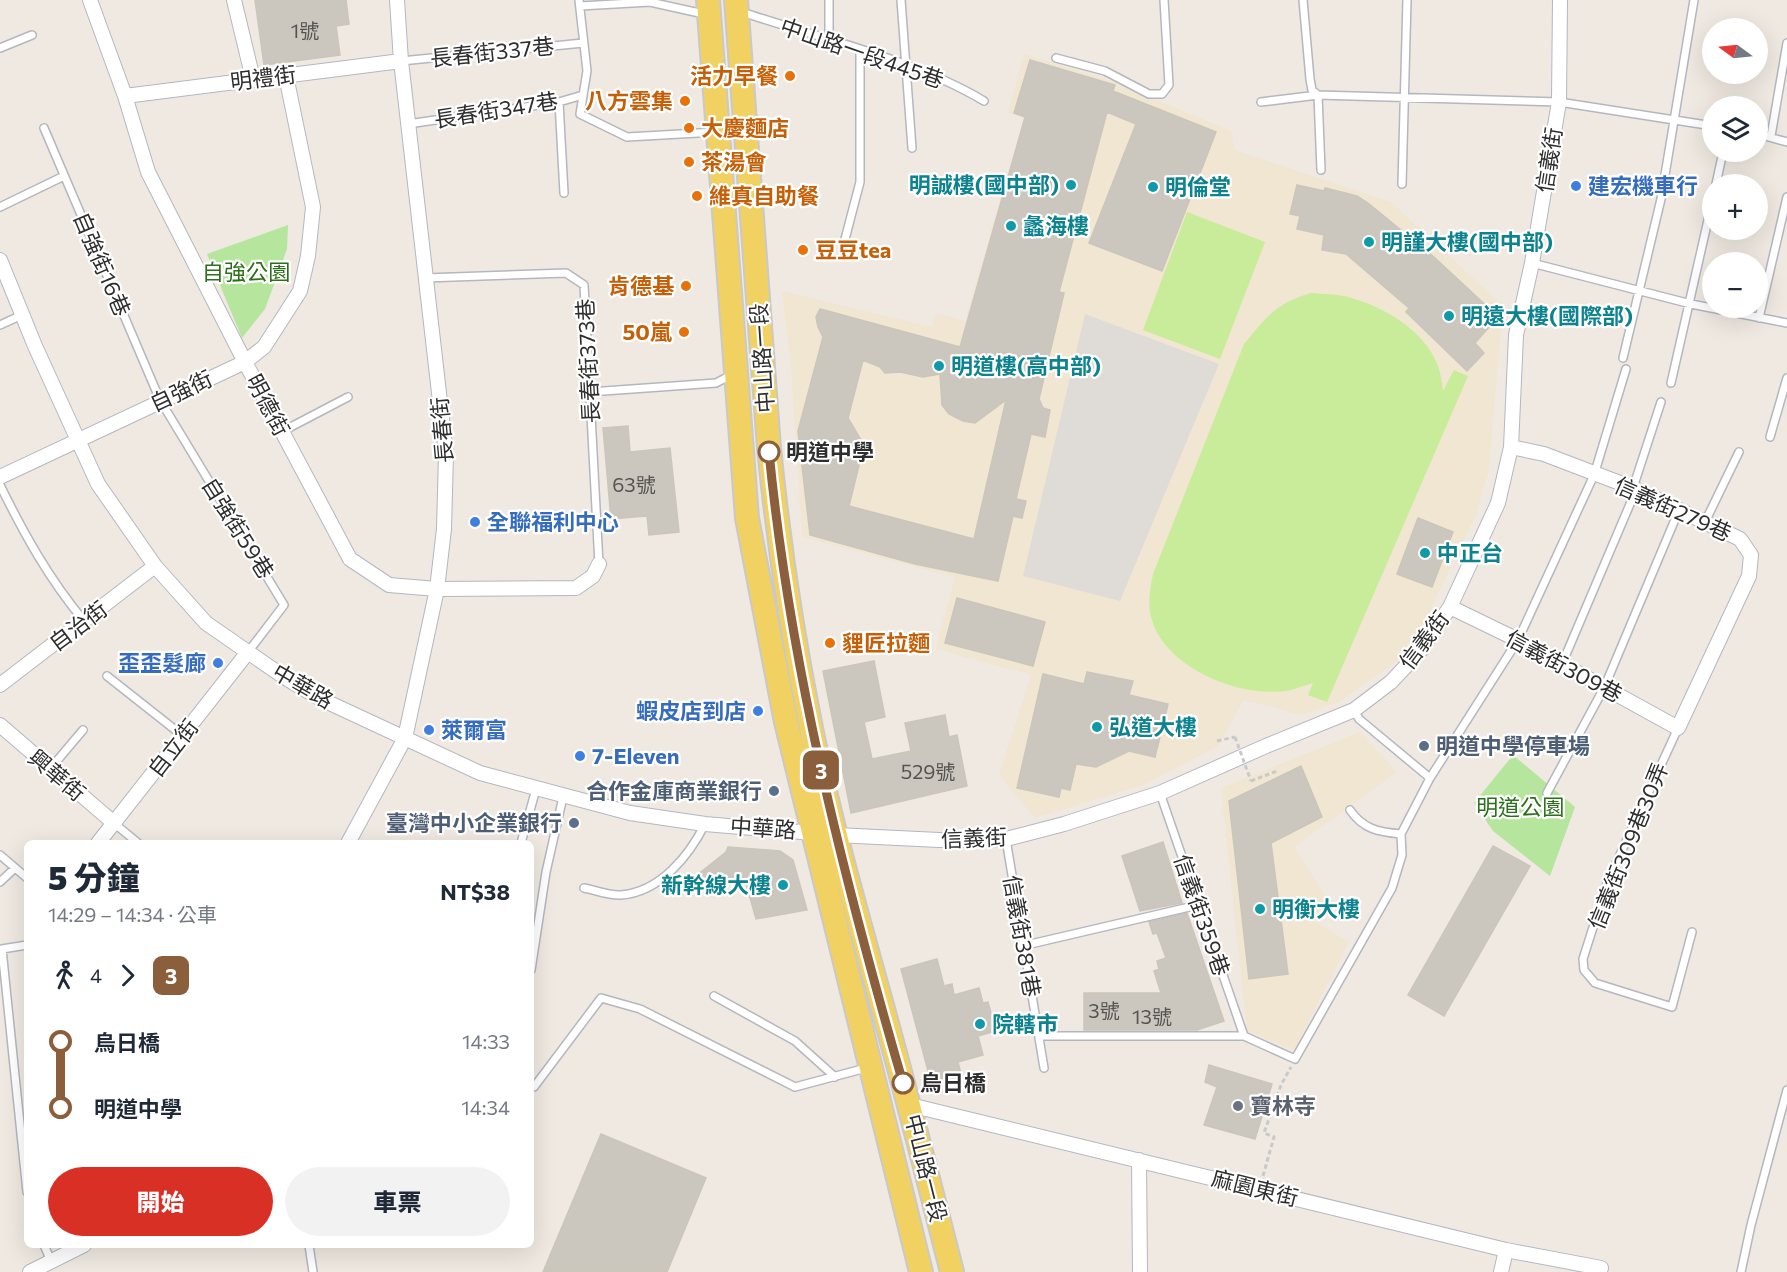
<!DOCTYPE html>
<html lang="zh-TW">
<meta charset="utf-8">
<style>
body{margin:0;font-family:Commissioner,"Noto Sans TC",sans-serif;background:#f2f2f3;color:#1f2937;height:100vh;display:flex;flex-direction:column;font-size:22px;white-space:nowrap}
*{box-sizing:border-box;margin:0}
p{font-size:20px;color:#747a83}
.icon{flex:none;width:33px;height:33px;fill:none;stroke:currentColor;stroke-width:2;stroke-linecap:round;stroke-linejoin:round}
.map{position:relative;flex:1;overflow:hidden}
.panel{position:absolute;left:24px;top:840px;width:510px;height:408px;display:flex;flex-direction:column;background:#fff;border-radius:9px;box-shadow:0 6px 24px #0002}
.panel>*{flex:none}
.badge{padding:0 12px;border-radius:9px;font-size:21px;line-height:39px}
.needle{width:39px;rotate:285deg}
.fabs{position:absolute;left:1702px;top:18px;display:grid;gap:12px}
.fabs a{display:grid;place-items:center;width:66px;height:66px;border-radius:50%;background:#fff;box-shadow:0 6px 24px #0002;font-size:30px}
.map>.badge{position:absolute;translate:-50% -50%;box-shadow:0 0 0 3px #fff}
.legs{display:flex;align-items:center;gap:9px;height:66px;padding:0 24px;font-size:20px}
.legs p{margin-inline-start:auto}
.headline{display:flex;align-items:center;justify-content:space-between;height:102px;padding:0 24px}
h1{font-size:33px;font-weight:800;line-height:45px}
.cta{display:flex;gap:12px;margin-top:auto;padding:12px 24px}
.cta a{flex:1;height:69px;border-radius:36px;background:#d93025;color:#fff;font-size:24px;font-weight:800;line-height:69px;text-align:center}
.cta a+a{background:#f2f2f3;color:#1f2937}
ul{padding:0 24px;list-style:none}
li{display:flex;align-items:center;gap:21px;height:66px;font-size:22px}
li i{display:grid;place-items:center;width:9px;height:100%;margin:0 8px;background:currentColor}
li i::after{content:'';width:15px;height:15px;margin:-8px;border:4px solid;border-radius:50%;background:#fff}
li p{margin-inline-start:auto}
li:first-child i{background:linear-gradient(#0000 50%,currentColor 0)}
li:last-child i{background:linear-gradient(currentColor 50%,#0000 0)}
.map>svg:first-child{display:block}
.education{fill:#f0e6d1}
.green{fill:#b6e59e}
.pitch{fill:#c9ec9a}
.plaza{fill:#dfdcd8}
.building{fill:#cbc7bf;stroke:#cbc5ba;stroke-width:1.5;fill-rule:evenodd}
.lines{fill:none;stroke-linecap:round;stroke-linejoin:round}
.service-casing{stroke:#b4b7c1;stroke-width:10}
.minor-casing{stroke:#b4b7c1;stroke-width:16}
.primary-casing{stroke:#c9c9c9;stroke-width:26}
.path{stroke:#c9c9c9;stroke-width:3;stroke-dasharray:4.5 3;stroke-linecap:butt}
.service{stroke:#fff;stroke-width:7}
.minor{stroke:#fff;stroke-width:14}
.primary{stroke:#f2d163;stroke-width:22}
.path-bridge{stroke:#c9c9c9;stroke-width:3;stroke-dasharray:4.5 3;stroke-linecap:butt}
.line-1-casing{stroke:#fff;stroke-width:14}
.line-1{stroke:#8b5e3c;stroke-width:9}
.food-dot{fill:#e8710a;stroke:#fff;stroke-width:2}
.culture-dot{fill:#0f9aa8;stroke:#fff;stroke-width:2}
.shop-dot{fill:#3f7fe0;stroke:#fff;stroke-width:2}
.stop-1-dot{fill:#fff;stroke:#8b5e3c;stroke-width:3}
.service-dot{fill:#5c6f8a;stroke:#fff;stroke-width:2}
.worship-dot{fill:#6b7280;stroke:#fff;stroke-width:2}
.labels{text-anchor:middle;stroke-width:4.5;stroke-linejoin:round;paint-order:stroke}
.number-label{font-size:20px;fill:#555452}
.street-label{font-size:22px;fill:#2e2e2e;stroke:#fff}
.food-label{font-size:22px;font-weight:bold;fill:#c56008;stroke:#fff;text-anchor:start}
.culture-label{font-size:22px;font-weight:bold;fill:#0d838f;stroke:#fff;text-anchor:start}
.shop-label{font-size:22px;font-weight:bold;fill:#366cbe;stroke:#fff;text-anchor:start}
.park-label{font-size:22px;fill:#2c6e1b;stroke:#fff}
.stop-label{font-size:22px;font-weight:bold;fill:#2e2e2e;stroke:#fff;text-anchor:start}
.service-label{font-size:22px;font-weight:bold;fill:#4e5e75;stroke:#fff;text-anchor:end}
.worship-label{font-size:22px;font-weight:bold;fill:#5b616d;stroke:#fff;text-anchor:start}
</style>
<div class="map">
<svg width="1787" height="1272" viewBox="0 0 1787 1272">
<rect width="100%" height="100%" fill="#efe9e1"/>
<path class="education" d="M1024,54L1112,81L1231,131L1235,150L1391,202L1503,306L1489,468L1476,515L1410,652L1339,702L1301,715L1244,700L1218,746L1145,784L1035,818L999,775L1031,675L936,649L955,577L802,537L791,368L782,291L932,327L936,313L965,321L1024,118L1008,113Z
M1360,732L1397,772L1294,847L1326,897L1314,921L1349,942L1294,1050L1247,1031L1221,788Z"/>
<path class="green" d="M288,225L287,249L265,309L242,338L207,254Z
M1513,755L1575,807L1550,876L1493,831L1474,803Z"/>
<path class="pitch" d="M1187,212L1265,242L1220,359L1143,330Z
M1311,293C1323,294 1336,294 1348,297C1383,306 1428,332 1439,369C1441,376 1442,384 1443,391L1454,370L1468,376L1327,702L1308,695L1313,683C1305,685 1298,688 1291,690C1244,700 1166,669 1152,620C1147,606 1150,589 1153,574L1244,344C1267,316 1275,304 1311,293Z"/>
<path class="plaza" d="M1085,314L1219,364L1120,601L1023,576Z"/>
<path class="building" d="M255,0H346L349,24L336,26L340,55L264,65Z
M1030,60L1115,85L1113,91L1216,132L1162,271L1089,243L1136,124L1107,112L1059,292L1064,293L1039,399L1043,408L1050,410L1045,437L1031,434L1016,499L1026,501L1022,518L1013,516L998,581L915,564L810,535L798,431L823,337L818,327L816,317L820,309L960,347L1025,117L1014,113ZM863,360L880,367L885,373L900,372L923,377L940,374L942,405L949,414L963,421L975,423L1006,400L974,539L849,506L864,445L848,418Z
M1297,185L1324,191L1325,188L1357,196L1368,203L1435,258L1492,311L1485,320L1490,326L1475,343L1484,353L1467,371L1406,312L1409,308L1346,254L1322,250L1324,235L1297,229L1300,216L1290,214Z
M628,426L630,452L670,448L679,532L649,535L647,516L611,519L603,428Z
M1418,518L1453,532L1432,587L1397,574Z
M957,598L1045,622L1033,666L945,643Z
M874,661L885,717L864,722L872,759L911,751L905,723L945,715L949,737L957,735L967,786L851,813L823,671Z
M1087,672L1133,681L1129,695L1168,704L1155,757L1129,751L1096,767L1076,764L1070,790L1061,788L1059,797L1017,788L1043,674L1084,684Z
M1301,766L1322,817L1271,843L1288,974L1249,979L1229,801Z
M1163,842L1182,903L1140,911L1122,856Z
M1493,846L1530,866L1444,1016L1408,995Z
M728,847L780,851L793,860L807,910L756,919L745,880L696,876L726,852Z
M1187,913L1224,1021L1197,1030H1084V993H1161L1154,971L1159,969L1157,961L1166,958L1157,933L1153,934L1149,922Z
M937,959L944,986L952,984L954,995L979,988L983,1003L988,1002L996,1031L978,1036L983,1055L958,1062L962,1078L932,1086L901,969Z
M1209,1065L1272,1084L1255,1139L1204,1125L1217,1087L1205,1082Z
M601,1134L706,1178L667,1272H543Z"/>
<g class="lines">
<g class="service-casing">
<path id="service" d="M579,0L587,71L580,114L627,137L716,132
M829,0V41
M901,0L912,148
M1303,0L1310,79L1312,90L1318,95L1559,102L1713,126
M580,6L650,2L704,14
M742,12C819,38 916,60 984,101
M0,48L32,35
M1056,58L1105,71L1149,94H1162L1169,85L1164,0
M401,61L583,43
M559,102L564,193
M1261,102L1318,95L1321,170
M408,124L559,102L583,95
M44,128L160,400L284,605L248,652
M1758,134L1787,142
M1771,136L1787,43
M1402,184L1407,0
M1716,184L1723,152
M0,207L64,176
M844,243L860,182V51
M1532,263L1691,304L1787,323
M425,278L566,273L584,285L599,564
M1759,318L1787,197
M0,325L22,315
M1623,358L1661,199L1694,0
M1671,383L1713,198
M590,392L716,383L733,374
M283,431L348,397
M1770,437L1787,378
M0,485C24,534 49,579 84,621
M1633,488L1661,402
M1705,522L1739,452
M1562,664L1636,490
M107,676L183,736
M1678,728L1607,883L1583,959L1584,970L1595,983L1672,1007L1692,932
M50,769L83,730
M1430,778L1518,640L1594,475L1626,369
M1160,793L1244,1036
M1547,793L1604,688L1679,510
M1350,810C1363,829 1378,832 1401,834
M115,824L138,843
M1006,839L1044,1068
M521,843L536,789
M0,855L27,878
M0,882L15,868
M584,888C595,890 610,896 621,895C660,892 689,856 705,824
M27,945L2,949L27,1192
M1022,946L1198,905
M531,970L546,872L563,797
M714,996L795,1041L835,1077
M1039,1036H1244L1295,1059L1392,888L1402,855L1401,834L1430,778L1359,719L1354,710
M531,1086L534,1087L601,998L640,1009L795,1087L866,1068
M44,1245L51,1261
M309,1245L313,1272
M1741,1272L1751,1225L1787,1090"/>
</g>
<g class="minor-casing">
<path id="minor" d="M90,0L125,96L148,172L245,362L350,559L389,585L437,589L576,588L593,576L599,564
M234,0L253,79
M125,96L401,61
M0,260L35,346L98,484L155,566L206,623L284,677L323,700L480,773L630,813L705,824L836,835L939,840L1006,839L1064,824L1160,793L1266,746L1354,710L1391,682L1421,650L1450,607L1498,503L1511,447L1516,335L1532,263L1559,102L1560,0
M0,477L245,362L264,347L300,291L308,256L313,207L286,76
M1450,607L1518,640L1678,728L1749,576L1751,555L1740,539L1633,488L1544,454L1511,447
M0,685L155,566
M0,725L115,824
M98,843L248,652
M348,843L405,738L437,589L444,529L446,454L401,61L397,0
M910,1105L1506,1250L1601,1268
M1139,1160L1140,1272
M30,1272L84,1245
M1501,1272L1506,1250"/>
</g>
<g class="primary-casing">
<path id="primary" d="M708,0L747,518L786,722L921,1272
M736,0L769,448C778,538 791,628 809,718C827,810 853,900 878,991C904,1084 928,1178 952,1272"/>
</g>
<path class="path" d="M1217,741L1235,737
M1251,781L1277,771
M1263,1176L1274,1137L1264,1133L1281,1085L1291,1067"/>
<use href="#service" class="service"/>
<use href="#minor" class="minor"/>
<use href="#primary" class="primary"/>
<path class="path-bridge" d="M1235,737L1251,781"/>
</g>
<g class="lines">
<g class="line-1-casing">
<path id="line-1" d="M769,452C790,667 843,876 903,1083"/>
</g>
<use href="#line-1" class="line-1"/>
</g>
<g class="food-dot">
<circle cx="790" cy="76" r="6"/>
<circle cx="685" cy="101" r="6"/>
<circle cx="689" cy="128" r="6"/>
<circle cx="689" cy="162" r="6"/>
<circle cx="697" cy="196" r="6"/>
<circle cx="803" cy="250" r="6"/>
<circle cx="686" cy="286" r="6"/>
<circle cx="684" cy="332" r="6"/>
<circle cx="830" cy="643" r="6"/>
</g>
<g class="culture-dot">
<circle cx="1071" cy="185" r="6"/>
<circle cx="1153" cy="187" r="6"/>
<circle cx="1011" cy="226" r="6"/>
<circle cx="1369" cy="242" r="6"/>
<circle cx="1449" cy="316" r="6"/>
<circle cx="939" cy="366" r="6"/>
<circle cx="1425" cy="553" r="6"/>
<circle cx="1097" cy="727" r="6"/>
<circle cx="783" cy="885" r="6"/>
<circle cx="1260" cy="909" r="6"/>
<circle cx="980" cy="1024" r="6"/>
</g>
<g class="shop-dot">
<circle cx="1576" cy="186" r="6"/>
<circle cx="475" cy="522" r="6"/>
<circle cx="218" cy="663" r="6"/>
<circle cx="758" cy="711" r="6"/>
<circle cx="429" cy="730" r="6"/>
<circle cx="580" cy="756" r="6"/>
</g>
<g class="stop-1-dot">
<circle cx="769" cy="452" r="10"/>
<circle cx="903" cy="1083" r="10"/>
</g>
<g class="service-dot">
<circle cx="1424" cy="746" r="6"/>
<circle cx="774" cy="791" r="6"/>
<circle cx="574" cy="823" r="6"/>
</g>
<circle class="worship-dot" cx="1238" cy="1106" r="6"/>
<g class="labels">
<g class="number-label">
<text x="305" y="38">1號</text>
<text x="634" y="492">63號</text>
<text x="928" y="779">529號</text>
<text x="1104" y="1018">3號</text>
<text x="1152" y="1024">13號</text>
</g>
<g class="street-label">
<text transform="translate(492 52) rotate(-6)" y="8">長春街337巷</text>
<text transform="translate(862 53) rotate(19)" y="8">中山路一段445巷</text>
<text transform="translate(263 78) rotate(-7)" y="8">明禮街</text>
<text transform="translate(496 110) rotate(-9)" y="8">長春街347巷</text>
<text transform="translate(1549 160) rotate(-81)" y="8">信義街</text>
<text transform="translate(102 264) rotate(67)" y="8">自強街16巷</text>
<text transform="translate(762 358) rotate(-94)" y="8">中山路一段</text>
<text transform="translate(588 361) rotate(-93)" y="8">長春街373巷</text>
<text transform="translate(181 391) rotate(-25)" y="8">自強街</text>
<text transform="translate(268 405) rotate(62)" y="8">明德街</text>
<text transform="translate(442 430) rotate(-95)" y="8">長春街</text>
<text transform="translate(1673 509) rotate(24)" y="8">信義街279巷</text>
<text transform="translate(238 528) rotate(58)" y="8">自強街59巷</text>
<text transform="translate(78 626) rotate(-37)" y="8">自治街</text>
<text transform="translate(1424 640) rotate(-53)" y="8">信義街</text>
<text transform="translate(1564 666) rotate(28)" y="8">信義街309巷</text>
<text transform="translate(303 686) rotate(30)" y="8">中華路</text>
<text transform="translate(173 748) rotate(-52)" y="8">自立街</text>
<text transform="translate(57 775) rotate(40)" y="8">興華街</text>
<text transform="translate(763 828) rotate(4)" y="8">中華路</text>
<text transform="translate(974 838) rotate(-2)" y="8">信義街</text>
<text transform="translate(1628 846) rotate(-68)" y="8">信義街309巷30弄</text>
<text transform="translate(1202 915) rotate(71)" y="8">信義街359巷</text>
<text transform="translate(1022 936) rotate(80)" y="8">信義街381巷</text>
<text transform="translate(926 1168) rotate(76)" y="8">中山路一段</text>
<text transform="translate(1255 1188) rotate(14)" y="8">麻園東街</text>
</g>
<g class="food-label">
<text x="778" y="84" text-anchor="end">活力早餐</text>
<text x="673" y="109" text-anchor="end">八方雲集</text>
<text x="701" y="136">大慶麵店</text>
<text x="701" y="170">茶湯會</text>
<text x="709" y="204">維真自助餐</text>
<text x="815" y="258">豆豆tea</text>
<text x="674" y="294" text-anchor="end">肯德基</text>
<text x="672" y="340" text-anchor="end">50嵐</text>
<text x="842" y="651">貍匠拉麵</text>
</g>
<g class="culture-label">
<text x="1059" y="193" text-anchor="end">明誠樓(國中部)</text>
<text x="1165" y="195">明倫堂</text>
<text x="1023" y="234">蠡海樓</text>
<text x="1381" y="250">明謹大樓(國中部)</text>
<text x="1461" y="324">明遠大樓(國際部)</text>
<text x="951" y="374">明道樓(高中部)</text>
<text x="1437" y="561">中正台</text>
<text x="1109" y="735">弘道大樓</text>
<text x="771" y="893" text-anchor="end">新幹線大樓</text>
<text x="1272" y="917">明衡大樓</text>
<text x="992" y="1032">院轄市</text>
</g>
<g class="shop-label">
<text x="1588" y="194">建宏機車行</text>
<text x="487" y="530">全聯福利中心</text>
<text x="206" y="671" text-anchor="end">歪歪髮廊</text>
<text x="746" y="719" text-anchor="end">蝦皮店到店</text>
<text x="441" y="738">萊爾富</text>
<text x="592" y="764">7-Eleven</text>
</g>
<g class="park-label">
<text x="246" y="280">自強公園</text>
<text x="1520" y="815">明道公園</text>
</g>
<g class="stop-label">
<text x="786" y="460">明道中學</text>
<text x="920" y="1091">烏日橋</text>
</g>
<g class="service-label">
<text x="1436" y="754" text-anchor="start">明道中學停車場</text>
<text x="762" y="799">合作金庫商業銀行</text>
<text x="562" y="831">臺灣中小企業銀行</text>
</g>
<g class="worship-label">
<text x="1250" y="1114">寶林寺</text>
</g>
</g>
</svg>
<div class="fabs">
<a><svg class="needle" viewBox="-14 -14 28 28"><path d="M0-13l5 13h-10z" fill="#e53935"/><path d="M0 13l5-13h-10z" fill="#747a83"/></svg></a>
<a><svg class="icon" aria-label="layers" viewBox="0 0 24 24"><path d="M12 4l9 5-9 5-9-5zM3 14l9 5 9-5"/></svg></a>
<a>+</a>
<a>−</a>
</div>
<b class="badge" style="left:821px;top:770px;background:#8b5e3c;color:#fff">3</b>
<section class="panel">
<div class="headline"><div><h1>5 分鐘</h1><p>14:29 – 14:34 · 公車</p></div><b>NT$38</b></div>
<div class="legs"><svg class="icon" aria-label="walk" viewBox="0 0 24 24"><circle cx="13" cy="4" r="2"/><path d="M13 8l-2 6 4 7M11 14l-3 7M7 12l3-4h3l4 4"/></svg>4<svg class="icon" aria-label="forward" viewBox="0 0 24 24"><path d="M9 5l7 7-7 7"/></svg><b class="badge" style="background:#8b5e3c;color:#fff">3</b></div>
<ul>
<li><i style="color:#8b5e3c"></i><b>烏日橋</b><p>14:33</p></li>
<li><i style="color:#8b5e3c"></i><b>明道中學</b><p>14:34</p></li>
</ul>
<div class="cta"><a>開始</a><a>車票</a></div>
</section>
</div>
